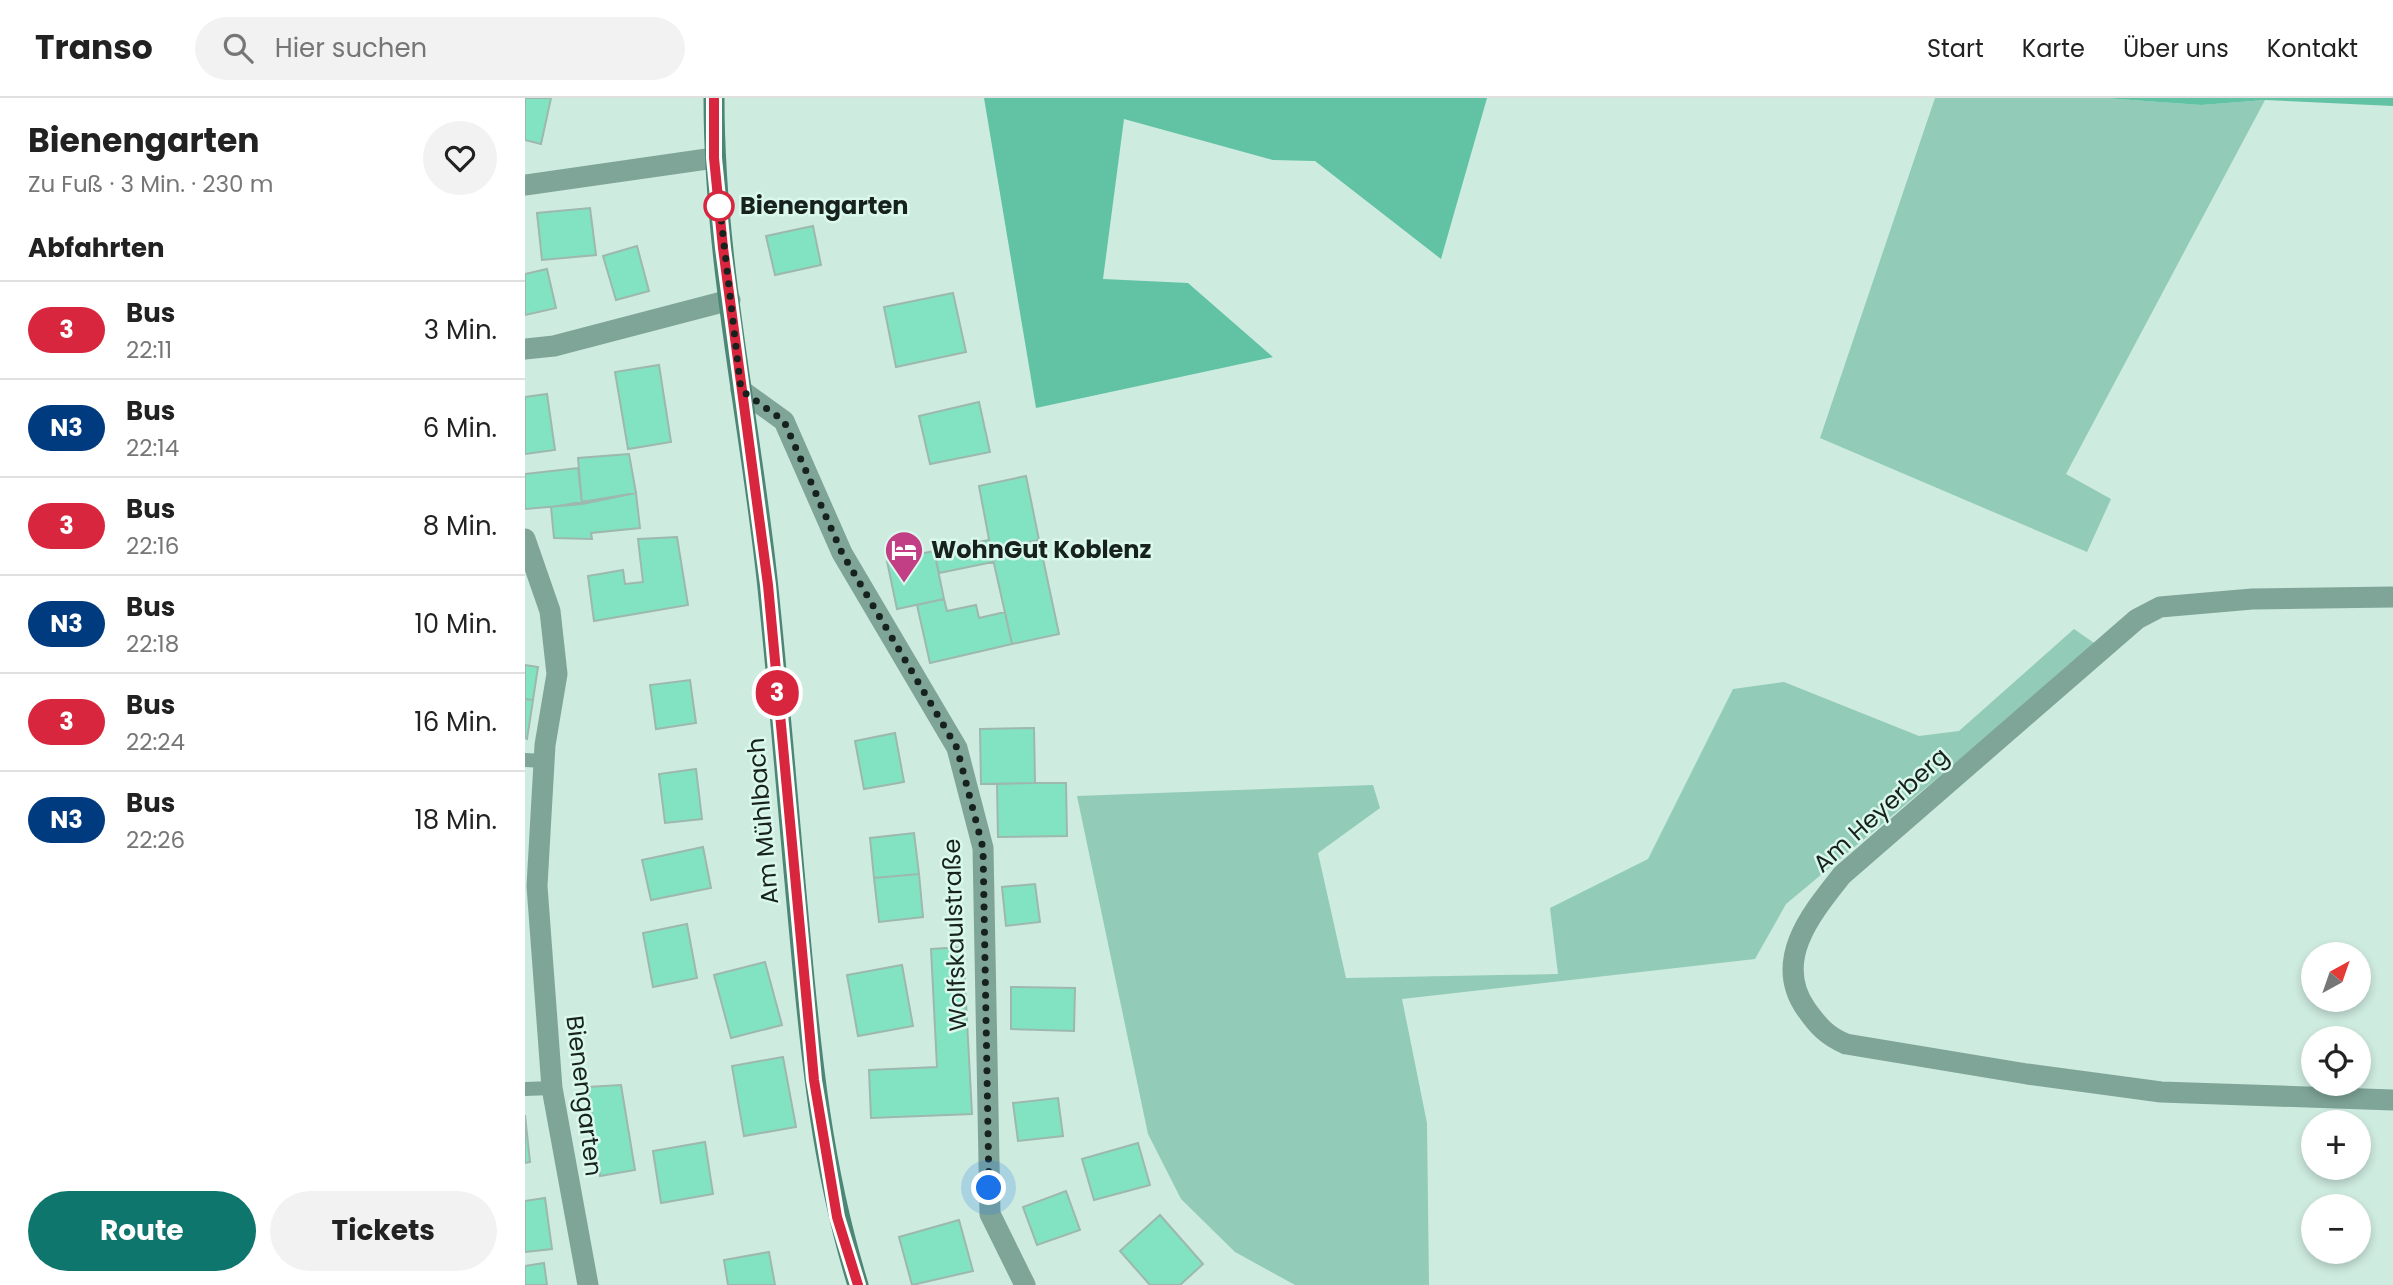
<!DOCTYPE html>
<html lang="de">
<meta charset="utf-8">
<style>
body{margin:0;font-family:Poppins,sans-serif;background:#f2f2f2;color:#222;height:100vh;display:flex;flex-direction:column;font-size:26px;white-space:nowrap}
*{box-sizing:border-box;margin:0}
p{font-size:23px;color:#767676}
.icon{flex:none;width:38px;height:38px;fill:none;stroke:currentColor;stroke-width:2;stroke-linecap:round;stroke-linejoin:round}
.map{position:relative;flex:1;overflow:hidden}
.drawer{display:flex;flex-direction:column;background:#fff;width:525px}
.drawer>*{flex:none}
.badge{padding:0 14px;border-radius:23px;font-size:24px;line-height:46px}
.needle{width:46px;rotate:40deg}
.controls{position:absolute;left:1776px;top:844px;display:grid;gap:14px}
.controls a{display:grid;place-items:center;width:70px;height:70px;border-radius:50%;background:#fff;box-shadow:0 4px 10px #0003;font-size:35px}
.you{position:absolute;width:35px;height:35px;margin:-18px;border:5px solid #fff;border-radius:50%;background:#1a73e8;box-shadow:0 0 0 10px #1a73e833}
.map>.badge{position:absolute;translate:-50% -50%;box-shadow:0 0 0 4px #fff}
h2{padding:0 28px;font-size:26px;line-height:63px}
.round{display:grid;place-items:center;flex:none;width:74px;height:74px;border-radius:37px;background:#f2f2f2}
.headline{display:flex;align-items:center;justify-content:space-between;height:119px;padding:0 28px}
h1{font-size:33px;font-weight:700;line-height:52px}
.action{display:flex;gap:14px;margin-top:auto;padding:14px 28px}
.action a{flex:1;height:80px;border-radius:42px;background:#0f766e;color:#fff;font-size:28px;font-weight:700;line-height:80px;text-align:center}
.action a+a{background:#f2f2f2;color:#222}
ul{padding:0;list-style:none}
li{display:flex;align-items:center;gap:21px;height:98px;padding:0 28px;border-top:2px solid #e0e0e0}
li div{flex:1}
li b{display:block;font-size:26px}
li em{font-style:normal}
li .badge{min-width:77px;font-weight:700;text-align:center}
header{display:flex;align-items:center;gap:42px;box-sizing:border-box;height:98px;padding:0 35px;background:#fff;border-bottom:2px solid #e0e0e0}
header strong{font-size:33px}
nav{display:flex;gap:38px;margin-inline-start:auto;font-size:24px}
.search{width:490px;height:63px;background:#f2f2f2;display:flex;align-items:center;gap:18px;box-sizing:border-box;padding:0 24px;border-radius:38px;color:#767676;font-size:26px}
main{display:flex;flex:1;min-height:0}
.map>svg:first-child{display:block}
.green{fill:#92cbb7}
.forest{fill:#61c2a4}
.building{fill:#82e3c3;stroke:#9db8ae;stroke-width:2}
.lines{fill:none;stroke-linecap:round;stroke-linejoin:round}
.lane{stroke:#7fa598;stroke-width:14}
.street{stroke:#7fa598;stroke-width:21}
.secondary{stroke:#4b8774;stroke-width:21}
.line-casing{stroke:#fff;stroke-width:16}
.line{stroke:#d7263d;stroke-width:10}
.walk{stroke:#17221e;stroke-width:7;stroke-dasharray:0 12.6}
.stop-dot{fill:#fff;stroke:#d7263d;stroke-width:3.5}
.labels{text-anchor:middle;stroke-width:5;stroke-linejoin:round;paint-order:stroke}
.stop-label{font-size:24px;font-weight:bold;fill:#17221e;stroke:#dbf8ed;text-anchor:start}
.poi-label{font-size:24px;font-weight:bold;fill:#17221e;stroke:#dbf8ed;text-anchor:start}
.street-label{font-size:24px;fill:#17221e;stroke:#dbf8ed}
</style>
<header>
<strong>Transo</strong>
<div class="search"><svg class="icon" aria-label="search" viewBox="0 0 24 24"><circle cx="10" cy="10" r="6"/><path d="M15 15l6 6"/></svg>Hier suchen</div>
<nav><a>Start</a><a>Karte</a><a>Über uns</a><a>Kontakt</a></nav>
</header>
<main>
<section class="drawer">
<div class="headline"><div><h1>Bienengarten</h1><p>Zu Fuß · 3 Min. · 230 m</p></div><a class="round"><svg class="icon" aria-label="heart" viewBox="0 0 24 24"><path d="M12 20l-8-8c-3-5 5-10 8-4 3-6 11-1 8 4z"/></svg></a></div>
<h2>Abfahrten</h2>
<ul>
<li><span class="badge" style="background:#d7263d;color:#fff">3</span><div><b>Bus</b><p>22:11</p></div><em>3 Min.</em></li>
<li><span class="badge" style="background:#003b80;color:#fff">N3</span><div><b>Bus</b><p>22:14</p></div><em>6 Min.</em></li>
<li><span class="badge" style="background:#d7263d;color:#fff">3</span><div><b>Bus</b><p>22:16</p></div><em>8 Min.</em></li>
<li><span class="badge" style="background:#003b80;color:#fff">N3</span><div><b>Bus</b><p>22:18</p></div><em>10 Min.</em></li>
<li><span class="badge" style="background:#d7263d;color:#fff">3</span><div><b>Bus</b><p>22:24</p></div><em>16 Min.</em></li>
<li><span class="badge" style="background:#003b80;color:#fff">N3</span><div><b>Bus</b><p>22:26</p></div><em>18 Min.</em></li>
</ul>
<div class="action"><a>Route</a><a>Tickets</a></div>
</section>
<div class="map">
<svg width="1868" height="1187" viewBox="0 0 1868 1187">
<rect width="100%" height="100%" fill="#ceebe0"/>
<path class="green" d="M1410,0H1579L1676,7L1740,2L1541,376L1586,401L1562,454L1295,340Z
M1549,531L1572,547L1261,806L1230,861L877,901L902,1025L904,1187H770L710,1154L656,1101L623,1036L552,698L848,687L855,710L793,755L821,880L1033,876L1025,810L1123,761L1208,591L1259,584L1394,638L1434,633Z"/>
<path class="forest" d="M459,0H962L916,161L790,63L748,62L599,21L578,181L663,185L748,259L511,310Z
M1579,0H1868V8L1740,2L1676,7Z"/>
<path class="building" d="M0,0H26L16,46L0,42Z
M65,110L71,157L17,162L12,115Z
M288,128L296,167L250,177L241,138Z
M112,148L124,193L91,202L78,158Z
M22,171L31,210L0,217V176Z
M428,195L441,254L371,269L359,209Z
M134,267L146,344L103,351L90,274Z
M22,296L30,352L0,356V299Z
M454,304L465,354L405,366L394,318Z
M104,356L111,395L57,406L53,360Z
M53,370L57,406L0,411V376Z
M501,378L514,442L466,452L454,388Z
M111,395L115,430L66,435L67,441L29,440L26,409Z
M152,439L163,507L69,523L63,478L98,472L100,486L118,484L113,441Z
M464,442L468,464L414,475L409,453Z
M514,442L534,536L487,546L466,452Z
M409,453L419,501L372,511L362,463Z
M419,501L422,513L451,507L454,520L480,514L487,546L405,565L392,507Z
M0,567L13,569L8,602L0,601Z
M165,582L171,625L131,631L125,587Z
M0,601L8,602L2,641L0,640Z
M509,630L510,685L456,686L455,631Z
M370,635L379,684L339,691L330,643Z
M171,671L177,721L140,725L134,676Z
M510,685H541L542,738L473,739L472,686Z
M389,735L394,776L349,780L345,740Z
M178,749L186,790L126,802L117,762Z
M394,776L398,819L354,824L349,780Z
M510,786L515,824L481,828L477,789Z
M162,826L172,880L128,889L118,835Z
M438,849L447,1016L346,1020L344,972L412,969L406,851Z
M240,864L257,927L206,940L189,877Z
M377,867L388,928L333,938L322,877Z
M486,889L550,890L549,933L486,931Z
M258,959L271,1029L219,1038L207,968Z
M96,987L110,1072L75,1078L63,989Z
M533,1000L538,1038L493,1043L488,1005Z
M0,1017L5,1064L0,1065Z
M180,1044L188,1096L136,1105L128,1053Z
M613,1045L625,1087L569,1102L557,1061Z
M541,1093L555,1132L512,1147L498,1109Z
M20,1100L27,1151L0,1154V1103Z
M635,1117L678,1166L655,1187H625L595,1153Z
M434,1122L448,1173L387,1187L374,1139Z
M244,1154L250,1187H203L199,1162Z
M19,1165L22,1187H0V1168Z"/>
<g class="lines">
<path class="lane" d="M0,662L19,663
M0,991L27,990"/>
<path class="street" d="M0,87L189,60
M0,251L29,248L205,202
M216,292L259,323L317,455L432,650L458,750L465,1116L500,1187
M0,441L25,513L32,576L20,647L12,788L27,990L63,1187
M1868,499L1727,501L1635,509L1612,521L1317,777C1287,815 1247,862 1281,911C1293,928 1302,938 1321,946L1502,976L1636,994L1868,1002"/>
<path class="secondary" d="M189,0C189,165 226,327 243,490C255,606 264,722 275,838C286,959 297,1070 333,1187"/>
</g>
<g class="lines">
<g class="line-casing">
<path id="line" d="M189,0V60L198,150L243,487L289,982L312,1119L333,1187"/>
</g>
<use href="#line" class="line"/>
<path class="walk" d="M194,108V103L216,292L259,323L317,455L432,650L458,750L464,1090"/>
</g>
<defs>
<g id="hotel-pin" transform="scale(2.0125)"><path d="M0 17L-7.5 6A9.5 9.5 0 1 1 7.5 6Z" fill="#c23f86" stroke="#dbf8ed"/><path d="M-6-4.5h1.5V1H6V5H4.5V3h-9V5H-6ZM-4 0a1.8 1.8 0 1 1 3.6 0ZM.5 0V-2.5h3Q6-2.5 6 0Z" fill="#fff"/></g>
</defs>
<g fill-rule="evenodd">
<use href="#hotel-pin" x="379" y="452"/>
</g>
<circle class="stop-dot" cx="194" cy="108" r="14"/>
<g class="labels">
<g class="stop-label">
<text x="215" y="116">Bienengarten</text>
</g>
<g class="poi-label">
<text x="406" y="460">WohnGut Koblenz</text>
</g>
<g class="street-label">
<text transform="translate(1356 712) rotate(-42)" y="8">Am Heyerberg</text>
<text transform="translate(238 723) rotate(-95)" y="8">Am Mühlbach</text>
<text transform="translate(430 837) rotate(-92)" y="8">Wolfskaulstraße</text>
<text transform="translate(59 998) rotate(83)" y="8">Bienengarten</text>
</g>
</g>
</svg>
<div class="controls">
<a><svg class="needle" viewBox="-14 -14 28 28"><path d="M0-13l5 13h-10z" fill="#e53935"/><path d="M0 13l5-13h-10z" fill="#767676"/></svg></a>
<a><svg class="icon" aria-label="locate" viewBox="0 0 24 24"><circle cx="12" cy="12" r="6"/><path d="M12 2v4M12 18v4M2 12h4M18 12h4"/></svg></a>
<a>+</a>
<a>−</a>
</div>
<div class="you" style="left:464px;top:1090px"></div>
<b class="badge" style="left:252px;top:595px;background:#d7263d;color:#fff">3</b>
</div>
</main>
